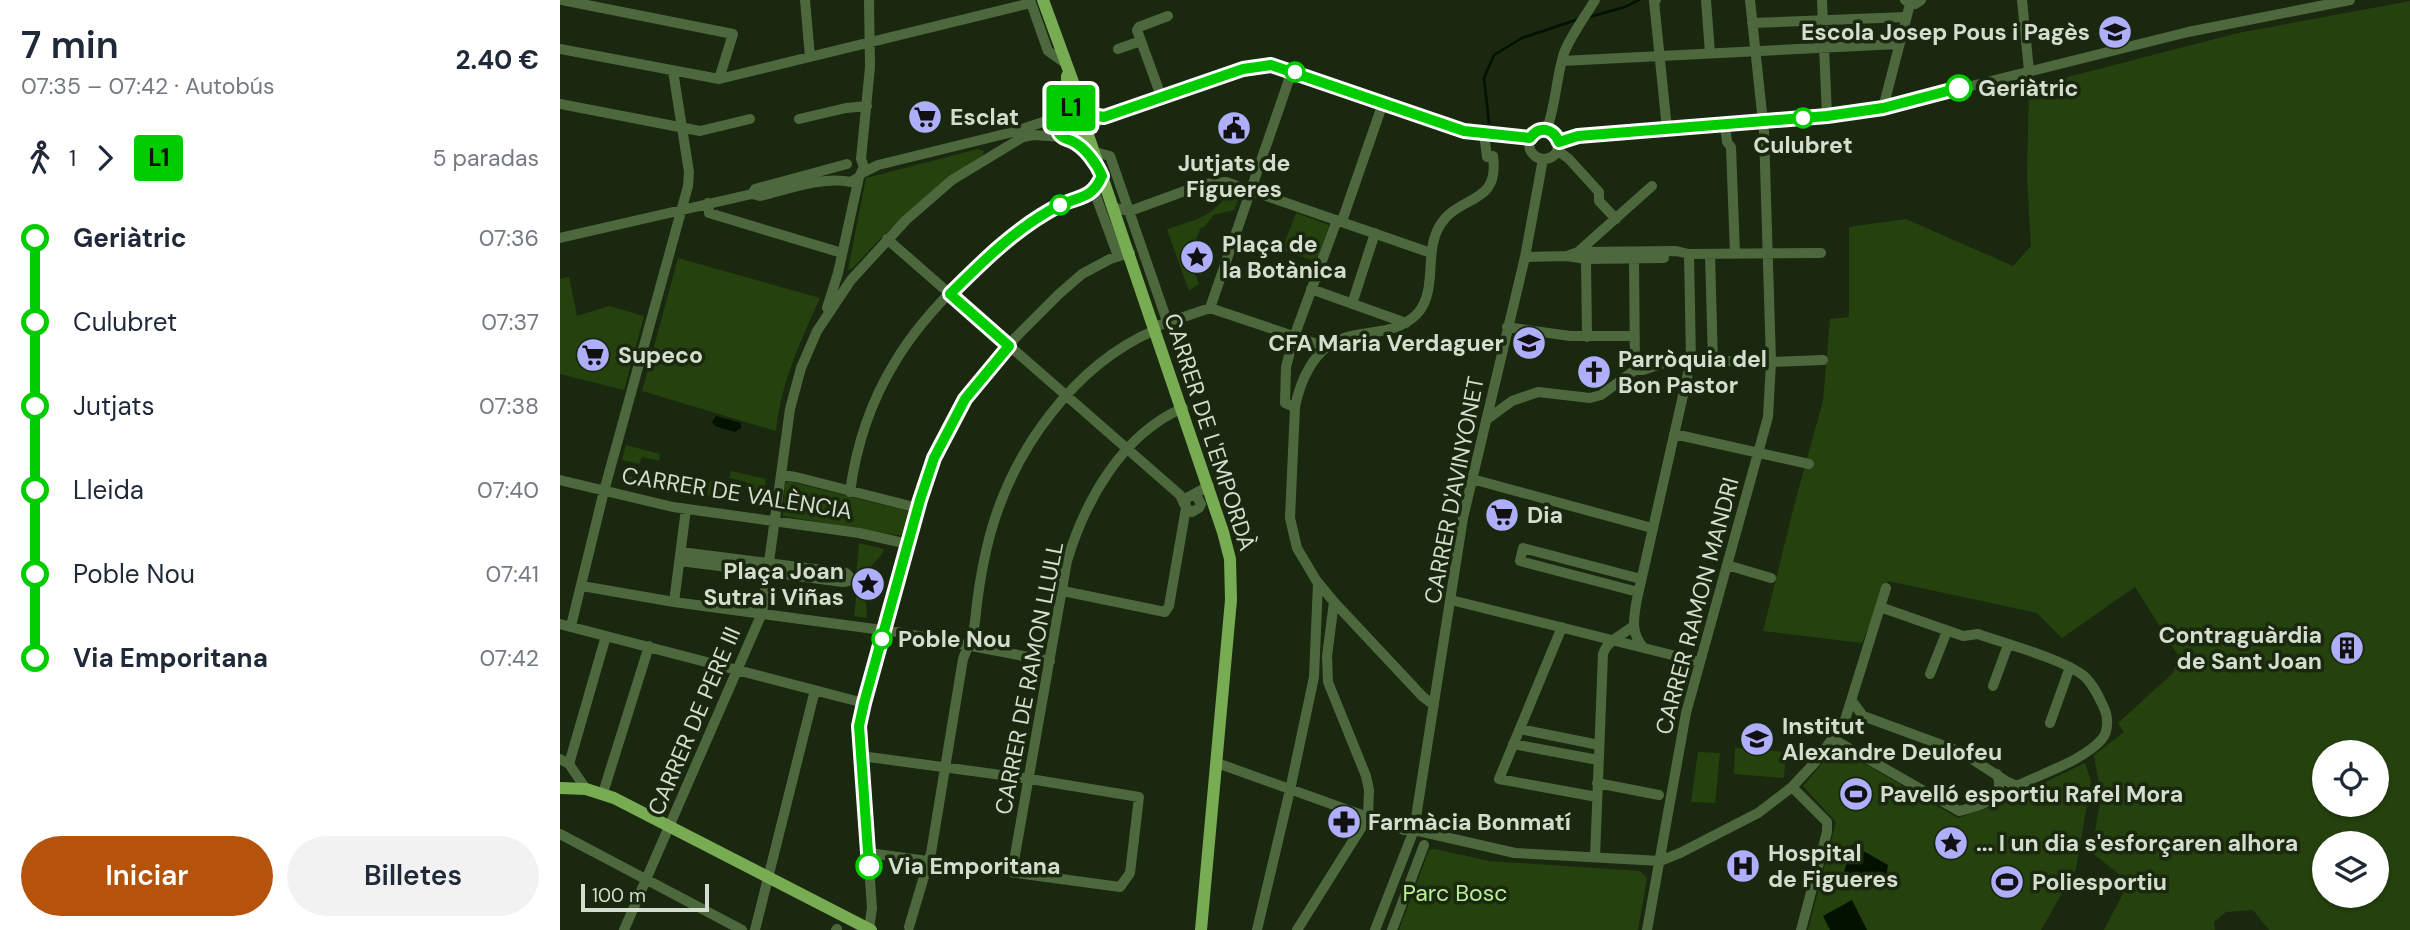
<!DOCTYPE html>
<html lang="es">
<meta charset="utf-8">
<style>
body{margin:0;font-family:"DM Sans",sans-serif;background:#f2f2f3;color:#1f2937;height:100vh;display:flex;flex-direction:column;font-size:26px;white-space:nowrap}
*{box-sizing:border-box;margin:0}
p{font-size:23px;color:#747a83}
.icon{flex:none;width:38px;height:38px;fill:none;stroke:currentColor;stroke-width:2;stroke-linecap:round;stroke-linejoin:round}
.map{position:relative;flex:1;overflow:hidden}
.details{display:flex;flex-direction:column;background:#fff;width:560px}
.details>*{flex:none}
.badge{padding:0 14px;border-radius:5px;font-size:24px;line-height:46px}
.buttons{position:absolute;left:1752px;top:740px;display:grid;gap:14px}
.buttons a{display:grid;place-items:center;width:77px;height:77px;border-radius:50%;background:#fff;box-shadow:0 2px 5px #0004;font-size:35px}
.scale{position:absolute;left:21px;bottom:18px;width:128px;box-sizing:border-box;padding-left:7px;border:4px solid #d4dece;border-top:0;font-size:19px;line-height:24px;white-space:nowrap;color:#d4dece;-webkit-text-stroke:5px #19280f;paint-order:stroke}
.map>.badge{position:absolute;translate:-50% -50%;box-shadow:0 0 0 4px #fff}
.legs{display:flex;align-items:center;gap:10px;height:77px;padding:0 21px;font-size:23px}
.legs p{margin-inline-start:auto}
.headline{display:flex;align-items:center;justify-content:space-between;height:119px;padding:0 21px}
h1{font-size:38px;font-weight:600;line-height:52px}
.action{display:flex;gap:14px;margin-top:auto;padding:14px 21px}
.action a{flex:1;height:80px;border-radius:42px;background:#b45309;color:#fff;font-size:28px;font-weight:600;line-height:80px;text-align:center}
.action a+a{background:#f2f2f3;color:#1f2937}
ul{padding:0 21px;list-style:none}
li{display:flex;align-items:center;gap:24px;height:84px;font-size:26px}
li i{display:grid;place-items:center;width:10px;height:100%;margin:0 9px;background:currentColor}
li i::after{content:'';width:18px;height:18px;margin:-9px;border:5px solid;border-radius:50%;background:#fff}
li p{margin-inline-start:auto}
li:first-child i{background:linear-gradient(#0000 50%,currentColor 0)}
li:last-child i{background:linear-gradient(currentColor 50%,#0000 0)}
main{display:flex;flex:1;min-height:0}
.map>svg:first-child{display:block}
.green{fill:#25420e;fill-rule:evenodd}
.water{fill:#031100}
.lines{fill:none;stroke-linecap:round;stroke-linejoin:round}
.stream{stroke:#031100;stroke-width:2.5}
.minor{stroke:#4e683e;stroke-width:10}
.major{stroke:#77ac53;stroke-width:12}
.line-1-casing{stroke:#fff;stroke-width:16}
.line-1{stroke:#0c0;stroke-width:10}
.stop-1-dot{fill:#fff;stroke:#0c0;stroke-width:3.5}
.labels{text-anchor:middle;stroke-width:7;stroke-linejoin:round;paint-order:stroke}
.poi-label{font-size:23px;font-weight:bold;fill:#d4dece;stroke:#19280f;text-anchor:start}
.stop-label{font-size:23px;font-weight:bold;fill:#d4dece;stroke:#19280f;text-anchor:start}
.street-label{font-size:23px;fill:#d4dece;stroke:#19280f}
.park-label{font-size:23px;fill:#b9ef98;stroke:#19280f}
</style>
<main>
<section class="details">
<div class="headline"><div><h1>7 min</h1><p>07:35 – 07:42 · Autobús</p></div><b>2.40 €</b></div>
<div class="legs"><svg class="icon" aria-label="walk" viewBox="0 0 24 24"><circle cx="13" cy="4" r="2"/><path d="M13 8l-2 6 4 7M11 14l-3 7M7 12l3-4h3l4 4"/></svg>1<svg class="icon" aria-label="forward" viewBox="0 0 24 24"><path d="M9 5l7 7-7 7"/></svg><b class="badge" style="background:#0c0;color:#111">L1</b><p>5 paradas</p></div>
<ul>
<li><i style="color:#0c0"></i><b>Geriàtric</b><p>07:36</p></li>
<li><i style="color:#0c0"></i><span>Culubret</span><p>07:37</p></li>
<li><i style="color:#0c0"></i><span>Jutjats</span><p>07:38</p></li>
<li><i style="color:#0c0"></i><span>Lleida</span><p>07:40</p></li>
<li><i style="color:#0c0"></i><span>Poble Nou</span><p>07:41</p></li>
<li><i style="color:#0c0"></i><b>Via Emporitana</b><p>07:42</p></li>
</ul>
<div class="action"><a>Iniciar</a><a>Billetes</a></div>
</section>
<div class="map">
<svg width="1850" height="930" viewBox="0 0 1850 930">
<rect width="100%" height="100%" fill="#19280f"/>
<path class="green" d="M1850,1V930H1709L1693,910L1666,912L1654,922L1655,930H1544L1569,882L1531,852L1541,798L1534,755L1564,732L1558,723L1613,673L1619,657L1575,587L1502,638L1477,613L1328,581L1302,643L1203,631L1235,502L1263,401L1270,319L1289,317V227L1346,219L1453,266L1471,246L1467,179L1469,87L1678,33ZM1764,752H1816V805H1764ZM1764,844H1816V896H1764Z
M502 125a10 10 0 1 1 20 0a10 10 0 1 1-20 0Z
M418,149L424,151L423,155C373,188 333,223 293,268L288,270L306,178Z
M669,191L680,195L674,210L654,215L643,228L641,227L634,244H632L630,262L639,284L629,291L607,229C634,220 653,218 669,191Z
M736,213L769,225L757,262L722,250Z
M118,258L260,298C240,342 221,383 216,431L82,391Z
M9,277L17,316L49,306L84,316L64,390L0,374V279Z
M66,445L100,454L99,461L82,457L79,464L62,460Z
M171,471L206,479L203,494L186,490L187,482L169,478Z
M68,476L103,484L101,491L66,483Z
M150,481L168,485L166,493L157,490L155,497L147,495Z
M228,481L348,511L349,512L343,536L223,516L225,484Z
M299,543L324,549C322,558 309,565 304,576H296Z
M296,580L304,582C302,595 309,607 306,618L294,616L297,589Z
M1276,747L1398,818L1442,803L1525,763L1531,781L1516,869L1481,930H1248L1276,822L1243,786Z
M1175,748L1226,752L1224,778L1174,774Z
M1138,752L1160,753L1155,803L1131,802Z
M875,849L929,861L1080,871L1087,878L1078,930H839L869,850Z"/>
<path class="water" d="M156,416L181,423V428L175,432L155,426L152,422Z
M1291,845L1300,847V849L1328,865L1325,883L1307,873L1310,879L1300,889L1294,877L1293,879L1283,877Z
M1292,900L1307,930H1270L1263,916Z"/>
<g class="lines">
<path class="stream" d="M1029,17L1065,7L1079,0
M929,123L924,78L934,55L962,38L1019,19"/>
<path class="minor" d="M2,0L173,34L159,79
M245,0L250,57
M470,0L488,51L505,63
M1096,0L1094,1L1107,129
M1146,0L1150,53
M1262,0L1267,116
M1345,0L1355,4L1361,0
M1462,0L1469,71
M1192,23L1346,17
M0,49L159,79L471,3
M558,49L581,41
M1002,61L1338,44
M601,96L577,30L579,27L608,16
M0,104L140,131L190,119
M1323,108L1350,4
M239,119L286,108L307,106
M1165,125L1167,142L1171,147L1175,254
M969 144a15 15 0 1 1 30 0a15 15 0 1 1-30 0Z
M528,129L544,117L683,69L705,65L724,68L903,131L970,138
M987,129C996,104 996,78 1004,53C1011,35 1025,17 1035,0
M999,142L1018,136L1243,118L1323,108L1628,32L1790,0
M997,150L1009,159L1039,192V201L1056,219
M531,151L550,156L607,321
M302,173L318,165L453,132L498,117
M534,191L558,256
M192,194L195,189L287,164
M148,203L149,213L282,253
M554,208L570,211L644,184L666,182L871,253
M782,221L823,103
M0,238L192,194L200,196C229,189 262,176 291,182L299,177L304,167L301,159L310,67L309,0
M327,239L620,495L624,504
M1018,252L1092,186
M1150,254L1153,362
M1007,256L1018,252L1116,251L1129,254L1261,253
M965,257L1007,256L1026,259L1104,258
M1074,258L1075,370
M1026,259L1027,337
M751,289L846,323
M792,304L815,233
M267,308L278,273L299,177
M650,308L732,71
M594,327L650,308L766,347
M947,327L1010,336H1075
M735,407L725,403L726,367L734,337L777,220
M926,420L952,401L978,392L1030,398L1041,395L1075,370H1083L1113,360L1211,362L1263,360
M1114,434L1249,464
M221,475L236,477L358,508
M912,479L1092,528
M0,480L113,507L299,533L348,544
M290,492C296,447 311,401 335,362C367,308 430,250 482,216C505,200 530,202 542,176
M633,495L637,497L641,504L639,508L632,512L626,508L625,499L649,486
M120,561L283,582L288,581L289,576L286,573L121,552
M1167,565L1211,578
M22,586L114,602L337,632L490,661
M503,591L605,612L609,606L626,508
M1078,592L960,561L963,548L1081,579
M891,600L1140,662
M114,602L126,509
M0,624L304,703
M11,626L44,491L128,186L129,172L113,71
M1002,627L939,779L1037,797
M1083,647C1070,632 1074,617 1077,599L1131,360L1129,254
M1370,674L1387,631
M1433,686L1448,645
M1292,701L1303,716L1401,752L1446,781L1457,786C1483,773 1524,760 1542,739C1549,731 1548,716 1544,708C1539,697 1533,684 1524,676C1503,659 1446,644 1418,634L1403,636L1320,607
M874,705L863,697L774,602L756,580L737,548L730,518L735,407C740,381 754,349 781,339C807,329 835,336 857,314C878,291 864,253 879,227C898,193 940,207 933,156L927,157L924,134
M1490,723L1510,667
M960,729L1039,745
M1273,739L1399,811C1420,806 1447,800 1437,774
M953,744L1038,760
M301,756L464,778L579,797L570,873L560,887L309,853
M0,759L9,764L26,789
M657,763L844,830H854L955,853L1100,861L1120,853L1198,813L1232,787L1258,759L1285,720L1326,588
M9,764L46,636
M1037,783L1099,795
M1232,787L1267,822V832L1241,930
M43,793L89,646
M0,834L182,930
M1035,857L1043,654C1047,640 1063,635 1073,626
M452,872L507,561C525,501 562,434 623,408
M349,927L371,853L403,659C406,651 410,643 413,634C415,624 416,613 417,603C420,580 424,557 430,535C453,450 514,365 595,330
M309,929L312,908L299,726L360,500L374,458L405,399L455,338L499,294L522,274L550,259L570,253
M64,930L202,613L230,409L241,368L257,331L291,280L346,220L392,180L463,137L474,135L502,137
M195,930L255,690
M276,930L277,929
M697,930L730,790L754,677L758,583
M737,930L808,817L809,790L806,776L768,682L767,656L774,602
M815,930L854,830L903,518L965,257L983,159
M832,930L864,845
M1087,930L1126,713L1208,417L1211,362L1204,132L1190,0"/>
<path class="major" d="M483,0L524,112
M497 124a16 16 0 1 1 32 0a16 16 0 1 1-32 0Z
M502,112L507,96V76
M527,132L663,532L670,559L671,600L641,930
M0,788L26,789L54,798L311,930"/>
</g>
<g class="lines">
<g class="line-1-casing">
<path id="line-1" d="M309,866L299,726L304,703L360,500L374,458L405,399L449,346L390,294C422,262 458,226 500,205C520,196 532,199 542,176C537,164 525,147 512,141C511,140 508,140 507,139C493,134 495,119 504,111L517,109L525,114L544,117L683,69L711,65L904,131L970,138C979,125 993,128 999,142L1018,136L1267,116L1323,108L1399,88"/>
</g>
<use href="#line-1" class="line-1"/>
</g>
<defs>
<g id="school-disc" transform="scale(1.75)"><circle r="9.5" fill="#afaefa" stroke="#19280f"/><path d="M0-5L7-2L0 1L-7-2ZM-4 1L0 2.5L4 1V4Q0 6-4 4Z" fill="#111"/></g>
<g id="supermarket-disc" transform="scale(1.75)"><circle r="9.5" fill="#afaefa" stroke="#19280f"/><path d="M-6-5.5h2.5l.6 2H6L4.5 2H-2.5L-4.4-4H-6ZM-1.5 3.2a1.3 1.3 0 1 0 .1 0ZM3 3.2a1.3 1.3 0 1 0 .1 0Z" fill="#111"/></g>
<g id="civic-disc" transform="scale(1.75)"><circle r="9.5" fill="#afaefa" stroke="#19280f"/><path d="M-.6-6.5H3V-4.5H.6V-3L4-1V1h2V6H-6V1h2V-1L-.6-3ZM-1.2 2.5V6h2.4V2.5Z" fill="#111"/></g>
<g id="sight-disc" transform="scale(1.75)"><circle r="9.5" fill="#afaefa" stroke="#19280f"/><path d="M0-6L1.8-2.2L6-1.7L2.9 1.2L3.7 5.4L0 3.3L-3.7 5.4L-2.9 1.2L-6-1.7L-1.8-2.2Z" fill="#111"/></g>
<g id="church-disc" transform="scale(1.75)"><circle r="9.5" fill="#afaefa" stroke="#19280f"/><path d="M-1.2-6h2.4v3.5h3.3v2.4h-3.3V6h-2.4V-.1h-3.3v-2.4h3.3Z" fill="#111"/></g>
<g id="building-disc" transform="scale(1.75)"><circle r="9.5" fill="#afaefa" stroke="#19280f"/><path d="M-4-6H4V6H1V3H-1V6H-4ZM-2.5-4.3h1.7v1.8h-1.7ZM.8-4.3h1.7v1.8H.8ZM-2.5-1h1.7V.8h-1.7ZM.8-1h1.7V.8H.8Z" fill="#111"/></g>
<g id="stadium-disc" transform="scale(1.75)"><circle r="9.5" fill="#afaefa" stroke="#19280f"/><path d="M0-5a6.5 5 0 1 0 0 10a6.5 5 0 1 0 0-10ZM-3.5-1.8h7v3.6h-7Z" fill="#111"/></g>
<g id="pharmacy-disc" transform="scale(1.75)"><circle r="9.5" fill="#afaefa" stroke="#19280f"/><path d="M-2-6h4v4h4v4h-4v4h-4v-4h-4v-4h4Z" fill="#111"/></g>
<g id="hospital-disc" transform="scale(1.75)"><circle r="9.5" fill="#afaefa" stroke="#19280f"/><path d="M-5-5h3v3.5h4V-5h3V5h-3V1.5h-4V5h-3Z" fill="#111"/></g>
</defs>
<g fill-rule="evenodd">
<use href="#school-disc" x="1555" y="32"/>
<use href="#supermarket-disc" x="365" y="117"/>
<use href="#civic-disc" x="674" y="128"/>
<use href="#sight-disc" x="637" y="257"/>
<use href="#school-disc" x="969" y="343"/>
<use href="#supermarket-disc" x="33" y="355"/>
<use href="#church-disc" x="1034" y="372"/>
<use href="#supermarket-disc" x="942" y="515"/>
<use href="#sight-disc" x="308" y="584"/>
<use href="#building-disc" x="1787" y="648"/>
<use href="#school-disc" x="1197" y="739"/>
<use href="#stadium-disc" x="1296" y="794"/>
<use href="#pharmacy-disc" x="784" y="822"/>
<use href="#sight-disc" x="1391" y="843"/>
<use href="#hospital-disc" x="1183" y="866"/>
<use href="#stadium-disc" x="1447" y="882"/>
</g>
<g class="stop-1-dot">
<circle cx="735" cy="72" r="9"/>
<circle cx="1399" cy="88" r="12"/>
<circle cx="1243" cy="118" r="9"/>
<circle cx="500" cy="205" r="9"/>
<circle cx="322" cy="639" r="9"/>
<circle cx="309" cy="866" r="12"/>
</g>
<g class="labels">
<g class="poi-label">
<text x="1530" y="40" text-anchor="end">Escola Josep Pous i Pagès</text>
<text x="390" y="125">Esclat</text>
<text x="674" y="171" text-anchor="middle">Jutjats de<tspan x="674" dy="26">Figueres</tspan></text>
<text x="662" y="252">Plaça de<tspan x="662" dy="26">la Botànica</tspan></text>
<text x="944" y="351" text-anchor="end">CFA Maria Verdaguer</text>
<text x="58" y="363">Supeco</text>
<text x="1058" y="367">Parròquia del<tspan x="1058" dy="26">Bon Pastor</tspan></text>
<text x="967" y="523">Dia</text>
<text x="284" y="579" text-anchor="end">Plaça Joan<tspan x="284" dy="26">Sutra i Viñas</tspan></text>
<text x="1762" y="643" text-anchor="end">Contraguàrdia<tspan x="1762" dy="26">de Sant Joan</tspan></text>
<text x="1222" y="734">Institut<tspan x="1222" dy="26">Alexandre Deulofeu</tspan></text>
<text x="1320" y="802">Pavelló esportiu Rafel Mora</text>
<text x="808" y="830">Farmàcia Bonmatí</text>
<text x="1416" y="851">... I un dia s'esforçaren alhora</text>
<text x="1208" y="861">Hospital<tspan x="1208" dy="26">de Figueres</tspan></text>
<text x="1472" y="890">Poliesportiu</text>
</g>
<g class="stop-label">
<text x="1418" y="96">Geriàtric</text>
<text x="1243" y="153" text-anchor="middle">Culubret</text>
<text x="338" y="647">Poble Nou</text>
<text x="328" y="874">Via Emporitana</text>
</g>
<g class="street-label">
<text transform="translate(650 432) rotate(72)" y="8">CARRER DE L'EMPORDÀ</text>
<text transform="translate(894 490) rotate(-79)" y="8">CARRER D'AVINYONET</text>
<text transform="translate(177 493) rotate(9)" y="8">CARRER DE VALÈNCIA</text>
<text transform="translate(1137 606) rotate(-75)" y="8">CARRER RAMON MANDRI</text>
<text transform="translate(469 678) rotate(-79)" y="8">CARRER DE RAMON LLULL</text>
<text transform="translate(134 721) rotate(-67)" y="8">CARRER DE PERE III</text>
</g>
<g class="park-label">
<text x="895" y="901">Parc Bosc</text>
</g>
</g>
</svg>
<div class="buttons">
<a><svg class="icon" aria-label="locate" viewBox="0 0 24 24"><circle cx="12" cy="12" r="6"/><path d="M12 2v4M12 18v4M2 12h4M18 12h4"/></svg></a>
<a><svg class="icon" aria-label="layers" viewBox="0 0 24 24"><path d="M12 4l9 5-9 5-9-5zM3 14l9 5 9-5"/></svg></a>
</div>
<div class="scale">100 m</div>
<b class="badge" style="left:511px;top:108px;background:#0c0;color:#111">L1</b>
</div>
</main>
